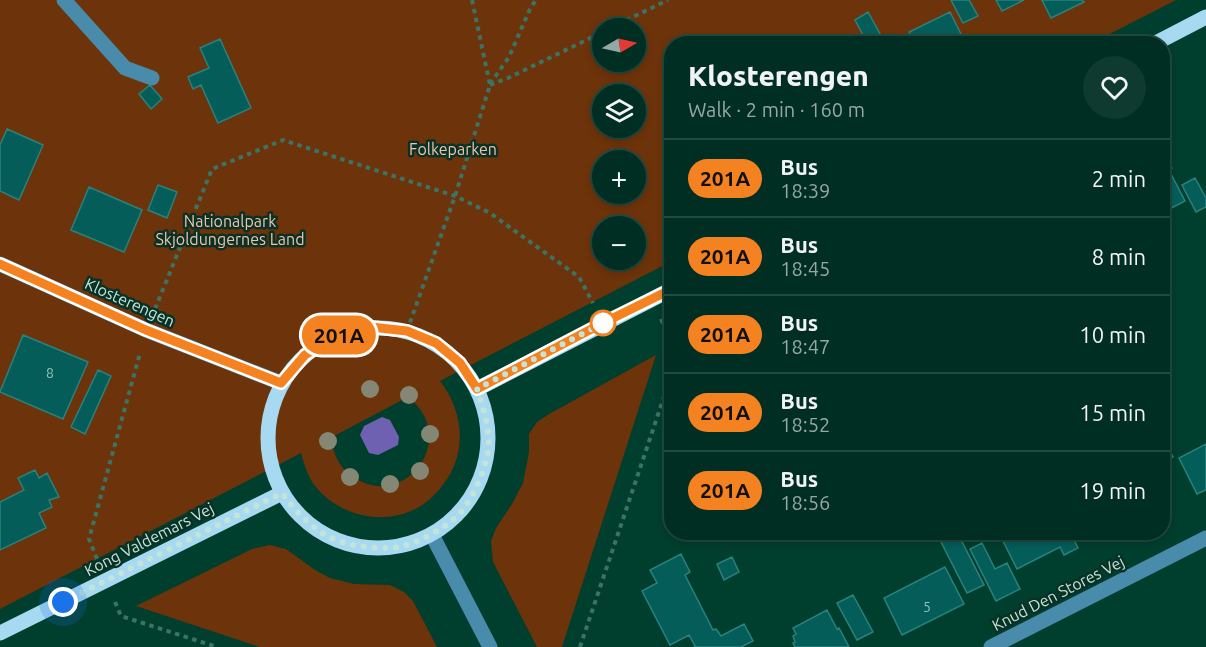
<!DOCTYPE html>
<meta charset="utf-8">
<style>
body{margin:0;font-family:Ubuntu,sans-serif;background:#0e3a2f;color:#f1f3f6;height:100vh;display:flex;flex-direction:column;font-size:22px;white-space:nowrap}
*{box-sizing:border-box;margin:0}
p{font-size:20px;color:#95a8a5}
.icon{flex:none;width:33px;height:33px;fill:none;stroke:currentColor;stroke-width:2;stroke-linecap:round;stroke-linejoin:round}
.map{position:relative;flex:1;overflow:hidden}
.sheet{position:absolute;left:664px;top:36px;width:506px;height:504px;display:flex;flex-direction:column;background:#002e22;border-radius:24px;box-shadow:0 3px 9px #0003,0 0 0 2px #224a40}
.sheet>*{flex:none}
.badge{padding:0 12px;border-radius:20px;font-size:21px;line-height:39px}
.needle{width:39px;rotate:81deg}
.tools{position:absolute;left:592px;top:18px;display:grid;gap:12px}
.tools a{display:grid;place-items:center;width:54px;height:54px;border-radius:50%;background:#002e22;box-shadow:0 3px 9px #0003,0 0 0 2px #224a40;font-size:30px}
.you{position:absolute;width:30px;height:30px;margin:-15px;border:4px solid #fff;border-radius:50%;background:#1a73e8;box-shadow:0 0 0 9px #1a73e833}
.map>.badge{position:absolute;translate:-50% -50%;box-shadow:0 0 0 3px #fff}
.round{display:grid;place-items:center;flex:none;width:63px;height:63px;border-radius:32px;background:#0e3a2f}
.overview{display:flex;align-items:center;justify-content:space-between;height:102px;padding:0 24px}
h1{font-size:28px;font-weight:800;line-height:45px}
ul{padding:0;list-style:none}
li{display:flex;align-items:center;gap:18px;height:78px;padding:0 24px;border-top:2px solid #224a40}
li div{flex:1}
li b{display:block;font-size:22px}
li em{font-style:normal}
li .badge{min-width:66px;font-weight:700;text-align:center}
.map>svg:first-child{display:block}
.green{fill:#6d330a;fill-rule:evenodd}
.water{fill:#6f61b1}
.building{fill:#055d59;stroke:#29827d;stroke-width:1.5}
.lines{fill:none;stroke-linecap:round;stroke-linejoin:round}
.path{stroke:#3d7364;stroke-width:4;stroke-dasharray:4.5 4.5;stroke-linecap:butt}
.minor{stroke:#498baa;stroke-width:15}
.major{stroke:#a7d9f1;stroke-width:15}
.tree{fill:#848773}
.line-casing{stroke:#fff;stroke-width:14}
.line{stroke:#f58220;stroke-width:9}
.walk{stroke:#c2e5d8;stroke-width:6;stroke-dasharray:0 10.8}
.stop-dot{fill:#fff;stroke:#f58220;stroke-width:3}
.labels{text-anchor:middle;stroke-width:5;stroke-linejoin:round;paint-order:stroke}
.number-label{font-size:14px;fill:#93c3b8}
.park-label{font-size:16px;fill:#f0c3ab;stroke:#093126}
.street-label{font-size:16px;fill:#c2e5d8;stroke:#093126}
</style>
<div class="map">
<svg width="1206" height="647" viewBox="0 0 1206 647">
<rect width="100%" height="100%" fill="#003e2e"/>
<path class="green" d="M0,0H1176L1092,43L672,44V261L440,381C464,412 468,454 442,486C434,497 423,506 411,511C378,525 337,514 315,486C308,477 304,464 301,453L0,609ZM603,28H636V62H603ZM603,94H636V128H603ZM603,160H636V194H603ZM603,226H636V260H603ZM408,397C462,439 402,516 349,474C338,465 332,451 332,437Z
M656,355L562,647H537L493,562L491,541L496,528L512,504L523,483L529,452V434L537,422L551,413Z
M270,545L286,549L315,570L330,578L354,584L390,585L404,592L413,601L437,647H260L136,606L252,549Z"/>
<path class="water" d="M382,417L390,420L399,437L398,445L378,455L369,453L360,435L364,426Z"/>
<path class="building" d="M951,0H969L978,16L963,23Z
M996,0H1024L1002,11Z
M1042,0H1082L1084,2L1051,18Z
M868,12L884,41L880,44H868L855,20Z
M950,12L966,44H915L909,32Z
M220,39L251,108L218,123L201,85L193,89L188,77L209,68L200,48Z
M150,85L162,99L151,109L139,94Z
M7,129L43,145L19,200L0,191V145Z
M1162,148L1172,168L1169,170L1185,201L1162,213Z
M1195,178L1206,198V207L1196,212L1182,185Z
M158,185L177,192L167,218L148,210Z
M89,187L142,210L124,252L71,230Z
M23,335L88,362L63,419L0,392Z
M98,370L111,376L85,434L71,427Z
M1162,437L1173,457L1162,462Z
M1206,444V490L1197,494L1179,458Z
M35,470L39,478L47,473L59,497L49,500L52,507L39,513L46,528L0,550V502L24,490L18,478Z
M1162,480L1169,492L1162,495Z
M955,532H957L984,585L967,593L940,540Z
M1011,532H1070L1078,548L1064,555L1060,547L1017,569L1001,537Z
M982,543L995,569L1007,563L1020,589L996,601L970,549Z
M681,554L690,572L685,575L713,630L716,629L721,636L744,624L753,641L741,647H694L695,646L689,635L670,645L642,591L657,583L650,570Z
M732,557L739,572L724,580L717,564Z
M945,567L964,604L902,635L884,598Z
M853,595L873,632L857,640L837,603Z
M827,610L837,629L839,628L849,647H795L793,643L795,642L793,636L796,634L793,628Z"/>
<g class="lines">
<path class="path" d="M610,28L668,0
M490,84L509,57L530,9L536,0
M490,85L508,78L603,32
M155,309L212,169L283,140L455,196L490,213L579,277L593,303
M661,319L672,343
M407,331L455,196L490,85L472,0
M97,559L89,539L140,353
M115,602L121,616L217,647
M580,647L672,373"/>
<path class="minor" d="M64,0L125,68L152,78
M0,264L146,330L281,383
M432,535L490,647
M991,647L1206,538"/>
<path class="major" d="M1154,44L1206,17
M268 438a110 110 0 1 1 220 0a110 110 0 1 1-220 0Z
M477,389L672,289
M0,633L282,493"/>
</g>
<g class="tree">
<circle cx="370" cy="389" r="9"/>
<circle cx="409" cy="395" r="9"/>
<circle cx="430" cy="434" r="9"/>
<circle cx="328" cy="441" r="9"/>
<circle cx="420" cy="471" r="9"/>
<circle cx="350" cy="477" r="9"/>
<circle cx="390" cy="484" r="9"/>
</g>
<g class="lines">
<g class="line-casing">
<path id="line" d="M0,264L146,330L281,383L305,355L335,336L371,327L407,331L436,343L460,363L477,389L603,323L672,289"/>
</g>
<use href="#line" class="line"/>
<path class="walk" d="M63,602L282,493C296,511 310,528 332,538C350,547 380,550 399,547C418,543 446,528 459,514C473,498 482,477 487,457C492,435 484,410 477,389L603,323"/>
</g>
<circle class="stop-dot" cx="603" cy="323" r="12"/>
<g class="labels">
<g class="number-label">
<text x="50" y="378">8</text>
<text x="927" y="612">5</text>
</g>
<g class="park-label">
<text x="453" y="155">Folkeparken</text>
<text x="230" y="227">Nationalpark<tspan x="230" dy="18">Skjoldungernes Land</tspan></text>
</g>
<g class="street-label">
<text transform="translate(130 302) rotate(24)" y="6">Klosterengen</text>
<text transform="translate(149 539) rotate(-27)" y="6">Kong Valdemars Vej</text>
<text transform="translate(1058 593) rotate(-27)" y="6">Knud Den Stores Vej</text>
</g>
</g>
</svg>
<div class="tools">
<a><svg class="needle" viewBox="-14 -14 28 28"><path d="M0-13l5 13h-10z" fill="#e53935"/><path d="M0 13l5-13h-10z" fill="#95a8a5"/></svg></a>
<a><svg class="icon" aria-label="layers" viewBox="0 0 24 24"><path d="M12 4l9 5-9 5-9-5zM3 14l9 5 9-5"/></svg></a>
<a>+</a>
<a>−</a>
</div>
<div class="you" style="left:63px;top:602px"></div>
<b class="badge" style="left:339px;top:335px;background:#f58220;color:#111">201A</b>
<section class="sheet">
<div class="overview"><div><h1>Klosterengen</h1><p>Walk · 2 min · 160 m</p></div><a class="round"><svg class="icon" aria-label="heart" viewBox="0 0 24 24"><path d="M12 20l-8-8c-3-5 5-10 8-4 3-6 11-1 8 4z"/></svg></a></div>
<ul>
<li><span class="badge" style="background:#f58220;color:#111">201A</span><div><b>Bus</b><p>18:39</p></div><em>2 min</em></li>
<li><span class="badge" style="background:#f58220;color:#111">201A</span><div><b>Bus</b><p>18:45</p></div><em>8 min</em></li>
<li><span class="badge" style="background:#f58220;color:#111">201A</span><div><b>Bus</b><p>18:47</p></div><em>10 min</em></li>
<li><span class="badge" style="background:#f58220;color:#111">201A</span><div><b>Bus</b><p>18:52</p></div><em>15 min</em></li>
<li><span class="badge" style="background:#f58220;color:#111">201A</span><div><b>Bus</b><p>18:56</p></div><em>19 min</em></li>
</ul>
</section>
</div>
